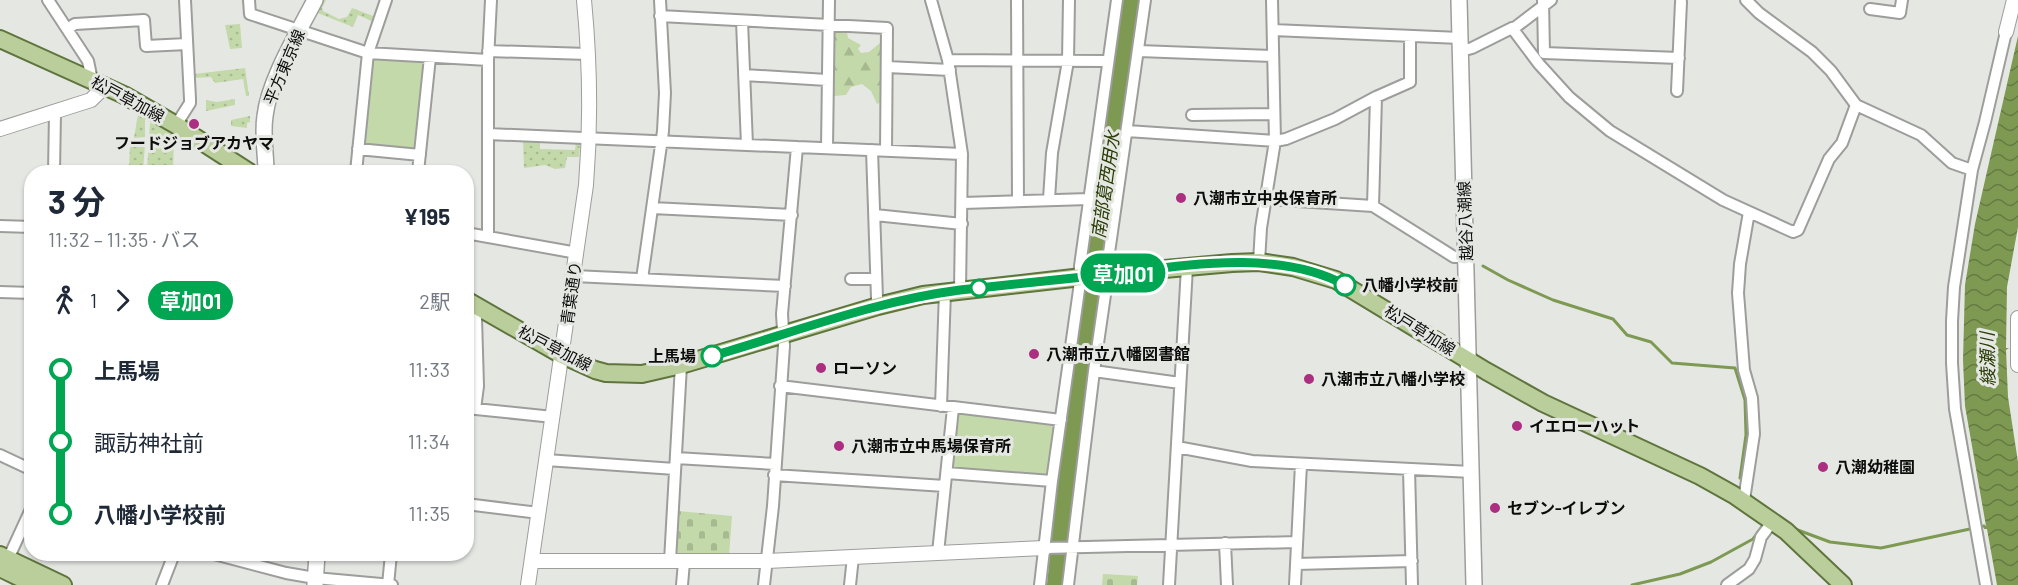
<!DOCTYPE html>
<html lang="ja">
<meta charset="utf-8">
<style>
body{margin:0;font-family:Barlow,"Noto Sans JP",sans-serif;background:#f6f6f7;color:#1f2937;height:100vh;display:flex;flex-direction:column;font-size:22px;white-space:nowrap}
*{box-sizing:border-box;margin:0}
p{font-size:20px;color:#747a83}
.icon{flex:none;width:33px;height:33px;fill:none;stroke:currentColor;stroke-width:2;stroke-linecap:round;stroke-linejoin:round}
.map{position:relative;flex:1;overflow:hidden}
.details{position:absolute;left:24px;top:165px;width:450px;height:396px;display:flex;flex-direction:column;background:#fff;border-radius:24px;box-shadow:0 2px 4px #0004}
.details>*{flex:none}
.badge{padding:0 12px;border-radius:20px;font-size:21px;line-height:39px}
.map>.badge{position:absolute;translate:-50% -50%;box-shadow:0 0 0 3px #fff}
.legs{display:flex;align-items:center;gap:9px;height:66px;padding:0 24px;font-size:20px}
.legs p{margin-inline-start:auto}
.head{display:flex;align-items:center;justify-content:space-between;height:102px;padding:0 24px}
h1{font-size:33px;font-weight:700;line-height:45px}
ul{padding:0 24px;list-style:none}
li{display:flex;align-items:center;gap:21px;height:72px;font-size:22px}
li i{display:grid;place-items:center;width:9px;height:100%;margin:0 8px;background:currentColor}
li i::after{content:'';width:15px;height:15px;margin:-8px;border:4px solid;border-radius:50%;background:#fff}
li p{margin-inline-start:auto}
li:first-child i{background:linear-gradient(#0000 50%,currentColor 0)}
li:last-child i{background:linear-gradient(currentColor 50%,#0000 0)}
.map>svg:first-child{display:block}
.grass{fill:url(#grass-dots)}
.forest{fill:url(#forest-firs)}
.cemetery{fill:url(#cemetery-stones)}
.park{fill:#c4d9a9}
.water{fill:url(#water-waves)}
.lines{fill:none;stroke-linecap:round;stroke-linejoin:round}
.stream{stroke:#7d9952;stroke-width:3}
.river{stroke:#7d9952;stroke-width:18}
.minor-casing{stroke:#9d9e9b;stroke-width:14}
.tertiary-casing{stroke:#9d9e9b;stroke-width:16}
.secondary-casing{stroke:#9d9e9b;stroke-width:18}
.primary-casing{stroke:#5f753d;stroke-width:20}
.minor{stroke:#fff;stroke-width:10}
.tertiary{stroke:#fff;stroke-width:14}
.secondary{stroke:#fff;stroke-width:15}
.primary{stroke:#bace9b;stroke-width:16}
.line-1-casing{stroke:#fff;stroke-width:14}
.line-1{stroke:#00a651;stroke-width:9}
.poi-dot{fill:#ab2e80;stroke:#e5e7e3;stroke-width:2}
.stop-1-dot{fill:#fff;stroke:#00a651;stroke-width:3}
.labels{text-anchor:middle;stroke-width:6;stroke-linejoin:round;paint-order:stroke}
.street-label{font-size:16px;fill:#0c0c0b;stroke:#e5e7e3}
.poi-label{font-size:16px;font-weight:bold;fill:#0c0c0b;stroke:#e5e7e3;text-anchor:start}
.stop-label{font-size:16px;font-weight:bold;fill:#0c0c0b;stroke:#e5e7e3;text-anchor:start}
.water-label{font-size:18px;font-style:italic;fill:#2a3c06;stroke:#e5e7e3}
</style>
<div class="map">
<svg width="2018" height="585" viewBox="0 0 2018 585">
<defs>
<pattern id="grass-dots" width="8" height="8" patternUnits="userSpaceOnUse" patternTransform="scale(1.5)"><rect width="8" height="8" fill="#c4d9a9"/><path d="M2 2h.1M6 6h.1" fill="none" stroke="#a7b990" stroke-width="1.8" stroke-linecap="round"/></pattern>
<pattern id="forest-firs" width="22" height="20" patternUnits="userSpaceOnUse" patternTransform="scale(1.5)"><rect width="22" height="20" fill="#c4d9a9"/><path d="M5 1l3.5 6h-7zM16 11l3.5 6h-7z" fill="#a7b990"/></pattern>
<pattern id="cemetery-stones" width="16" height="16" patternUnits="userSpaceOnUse" patternTransform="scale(1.5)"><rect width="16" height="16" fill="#c4d9a9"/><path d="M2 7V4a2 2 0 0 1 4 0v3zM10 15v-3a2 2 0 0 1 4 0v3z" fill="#a7b990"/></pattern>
<pattern id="water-waves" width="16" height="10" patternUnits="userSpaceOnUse" patternTransform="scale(1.5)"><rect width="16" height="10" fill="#7d9952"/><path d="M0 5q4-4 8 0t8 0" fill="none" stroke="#657b42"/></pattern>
</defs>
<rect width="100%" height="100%" fill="#e5e7e3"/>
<path class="grass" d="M321,0H326L322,8L323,11L339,19L347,17L352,8L376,17L374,22L358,15L353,27L315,12Z
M240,24L242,48L230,49L225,25Z
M245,68L249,96H246L243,79L215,83L211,77L194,78V74Z
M235,99V105L206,111V100L217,102Z
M138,114L145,118V137L134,138Z
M250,116V122L247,123V128L231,126V120Z
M150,123H154L174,136L173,171L147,170Z
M523,139L540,140V149L575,150L576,142H580L579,157H567L565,168L555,169L545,165L524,168Z
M130,145H145L143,170L129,169Z"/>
<path class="forest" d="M840,30L847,32L848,38L861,45L858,49L861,53L869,52L880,43L882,49V99L880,103L877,104L871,91L862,84L851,87L846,95L834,96L835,32Z"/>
<path class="cemetery" d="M678,511L732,516L729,556H679L675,553Z
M1103,574L1138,576L1137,585H1102Z"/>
<path class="park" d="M375,58L422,61L425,65L417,148L413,151L366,147L364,144L371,61Z
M960,413L1052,425L1054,429L1048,474L1044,476L952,470L957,414Z"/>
<path class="water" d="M2018,36V227L2007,287L2006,348H2009L2006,350L2008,397L2018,462V585H1997L1987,529H1984V526H1986L1965,406L1963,360L1965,285L1975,224Z"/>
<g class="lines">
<path class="stream" d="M1483,266L1508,280L1553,300L1613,319L1627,335L1651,342L1672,363L1735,368L1745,400L1746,435L1740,478
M1795,529L1830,542L1881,548L1984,526
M1632,585L1680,574L1711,562L1753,539L1765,523"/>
<path class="river" d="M1056,585L1070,446L1131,0"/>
<g class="minor-casing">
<path id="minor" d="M48,0L88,61L92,80
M249,0L250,14L368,53L488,60
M931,0L948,60L962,154L960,290
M1017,0L1018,200
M1543,0L1544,53L1679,58
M1746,0L1759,13L1812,52L1831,71L1856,105L1921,135L1952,163L1972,170
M1870,9L1900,13L1902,0
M660,16L887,28L886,151
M742,21L747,145
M67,29L75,24L144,20L146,46L187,44
M1513,29L1551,0
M1273,30L1460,38
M488,51L588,54
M1139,51L1273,56
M1461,51L1472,48L1512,28L1539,64L1569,97L1610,131L1723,200L1793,232L1798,230L1829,159L1842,143L1856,105
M948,60L1108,61
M887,67L950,70
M744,75L827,80
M1677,91L1681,2
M1192,115L1274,114
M176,125L190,103V99L185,0
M1127,131L1275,141L1286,139L1335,119L1376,97L1410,82V36
M488,134L962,154
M827,148L829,0
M358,149L420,155
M872,150L877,298L878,306
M54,172L55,113
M356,172L368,53L386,0
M418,172L430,57
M1049,199L1052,153L1068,61L1069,0
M1266,199L1373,206L1454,257H1466
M963,203L1089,199
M1373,206L1376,97
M652,208L792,215
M875,215L962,224
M0,226L32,227
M466,233L577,253
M488,237V60L491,0
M1259,262L1261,228L1275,141L1272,0
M1106,274L1145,0
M574,276L785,286
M642,279L663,131L665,93L660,0
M851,279H876
M0,292L32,293
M1094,371L1180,383
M780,386L1061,420
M941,406L945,292
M466,408L553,417
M475,409L478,386L476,318L480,308
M1177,447L1252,461L1472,472
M0,455L32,470
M676,458L775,464
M546,460L675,469
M1409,469L1412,585
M947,473L1052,481
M774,475L945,486
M1744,500L1754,434L1752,398L1744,370L1738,293L1740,264L1749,212
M466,504L539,513
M1225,543L1227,585
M1045,548L1297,542
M938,553L953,408
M214,554L286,573L315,578L392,585
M8,559L32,507
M670,561L681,365
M1296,564L1412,561
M162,585L174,554
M388,585L391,554
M682,585L684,562
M764,585L773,506L784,346L782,314L797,147
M850,585L853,557
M1040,585L1052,481L1079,290L1080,266L1117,0
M1068,585L1094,371L1108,274
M1169,585L1187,267
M1295,585L1301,464
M1727,585L1749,569L1755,559L1761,537L1773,521
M1986,585L1955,409L1952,363V321L1954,287L1972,170L1985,122L2006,32"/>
</g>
<g class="tertiary-casing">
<path id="tertiary" d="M2006,32L2014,0
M0,129L91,100L105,86
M2018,318V365
M532,561H767L1045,548
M528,585L586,185C591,123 590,62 584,0"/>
</g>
<g class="secondary-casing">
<path id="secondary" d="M1459,0L1474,585
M266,172C266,154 262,135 265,116C269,80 298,33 315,0
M315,585L317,554"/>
</g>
<g class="primary-casing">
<path id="primary" d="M0,39L124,95L176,125L249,172
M466,300L562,355L595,370L606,373L642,374L681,365L878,306L923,295L1108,274L1232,263L1259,262L1293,267L1336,280L1486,371L1543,403L1700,476L1734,495L1786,531L1843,585
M0,555L63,585
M0,568L35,585"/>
</g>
<use href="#minor" class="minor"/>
<use href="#tertiary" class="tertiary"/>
<use href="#secondary" class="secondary"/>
<use href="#primary" class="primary"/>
</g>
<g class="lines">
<g class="line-1-casing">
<path id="line-1" d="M712,356C795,332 875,301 960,290C1004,285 1048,281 1093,276C1171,268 1273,246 1345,285"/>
</g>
<use href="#line-1" class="line-1"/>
</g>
<g class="poi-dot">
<circle cx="194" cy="124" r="6"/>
<circle cx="1181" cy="198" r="6"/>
<circle cx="1034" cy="354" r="6"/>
<circle cx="821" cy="368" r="6"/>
<circle cx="1309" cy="379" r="6"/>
<circle cx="1517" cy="426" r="6"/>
<circle cx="839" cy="446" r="6"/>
<circle cx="1823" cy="467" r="6"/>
<circle cx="1495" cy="508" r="6"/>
</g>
<g class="stop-1-dot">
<circle cx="1345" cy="285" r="10"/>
<circle cx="979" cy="288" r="8"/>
<circle cx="712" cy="356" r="10"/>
</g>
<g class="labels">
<g class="street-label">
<text transform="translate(284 67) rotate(-67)" y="6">平方東京線</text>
<text transform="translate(128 99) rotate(28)" y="6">松戸草加線</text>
<text transform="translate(1465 221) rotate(-92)" y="6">越谷八潮線</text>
<text transform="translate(571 293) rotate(-82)" y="6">青葉通り</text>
<text transform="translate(1420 330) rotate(32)" y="6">松戸草加線</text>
<text transform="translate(555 348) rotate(27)" y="6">松戸草加線</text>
</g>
<g class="poi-label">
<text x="194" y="149" text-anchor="middle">フードジョブアカヤマ</text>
<text x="1193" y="204">八潮市立中央保育所</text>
<text x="1046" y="360">八潮市立八幡図書館</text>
<text x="833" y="374">ローソン</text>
<text x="1321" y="385">八潮市立八幡小学校</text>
<text x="1529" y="432">イエローハット</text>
<text x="851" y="452">八潮市立中馬場保育所</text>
<text x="1835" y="473">八潮幼稚園</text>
<text x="1507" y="514">セブン-イレブン</text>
</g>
<g class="stop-label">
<text x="1362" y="291">八幡小学校前</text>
<text x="696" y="362" text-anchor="end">上馬場</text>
</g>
<g class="water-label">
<text transform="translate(1106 185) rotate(-82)" y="6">南部葛西用水</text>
<text transform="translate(1988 359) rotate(-91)" y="6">綾瀬川</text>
</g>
</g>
</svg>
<b class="badge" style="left:1123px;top:273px;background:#00a651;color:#fff">草加01</b>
<section class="details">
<div class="head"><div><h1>3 分</h1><p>11:32 – 11:35 · バス</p></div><b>¥195</b></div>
<div class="legs"><svg class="icon" aria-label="walk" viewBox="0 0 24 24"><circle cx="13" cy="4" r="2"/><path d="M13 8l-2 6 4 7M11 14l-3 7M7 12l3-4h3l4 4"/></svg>1<svg class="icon" aria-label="forward" viewBox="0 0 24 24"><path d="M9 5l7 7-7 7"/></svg><b class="badge" style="background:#00a651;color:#fff">草加01</b><p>2駅</p></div>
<ul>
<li><i style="color:#00a651"></i><b>上馬場</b><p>11:33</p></li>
<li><i style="color:#00a651"></i><span>諏訪神社前</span><p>11:34</p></li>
<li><i style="color:#00a651"></i><b>八幡小学校前</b><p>11:35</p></li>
</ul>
</section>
</div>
